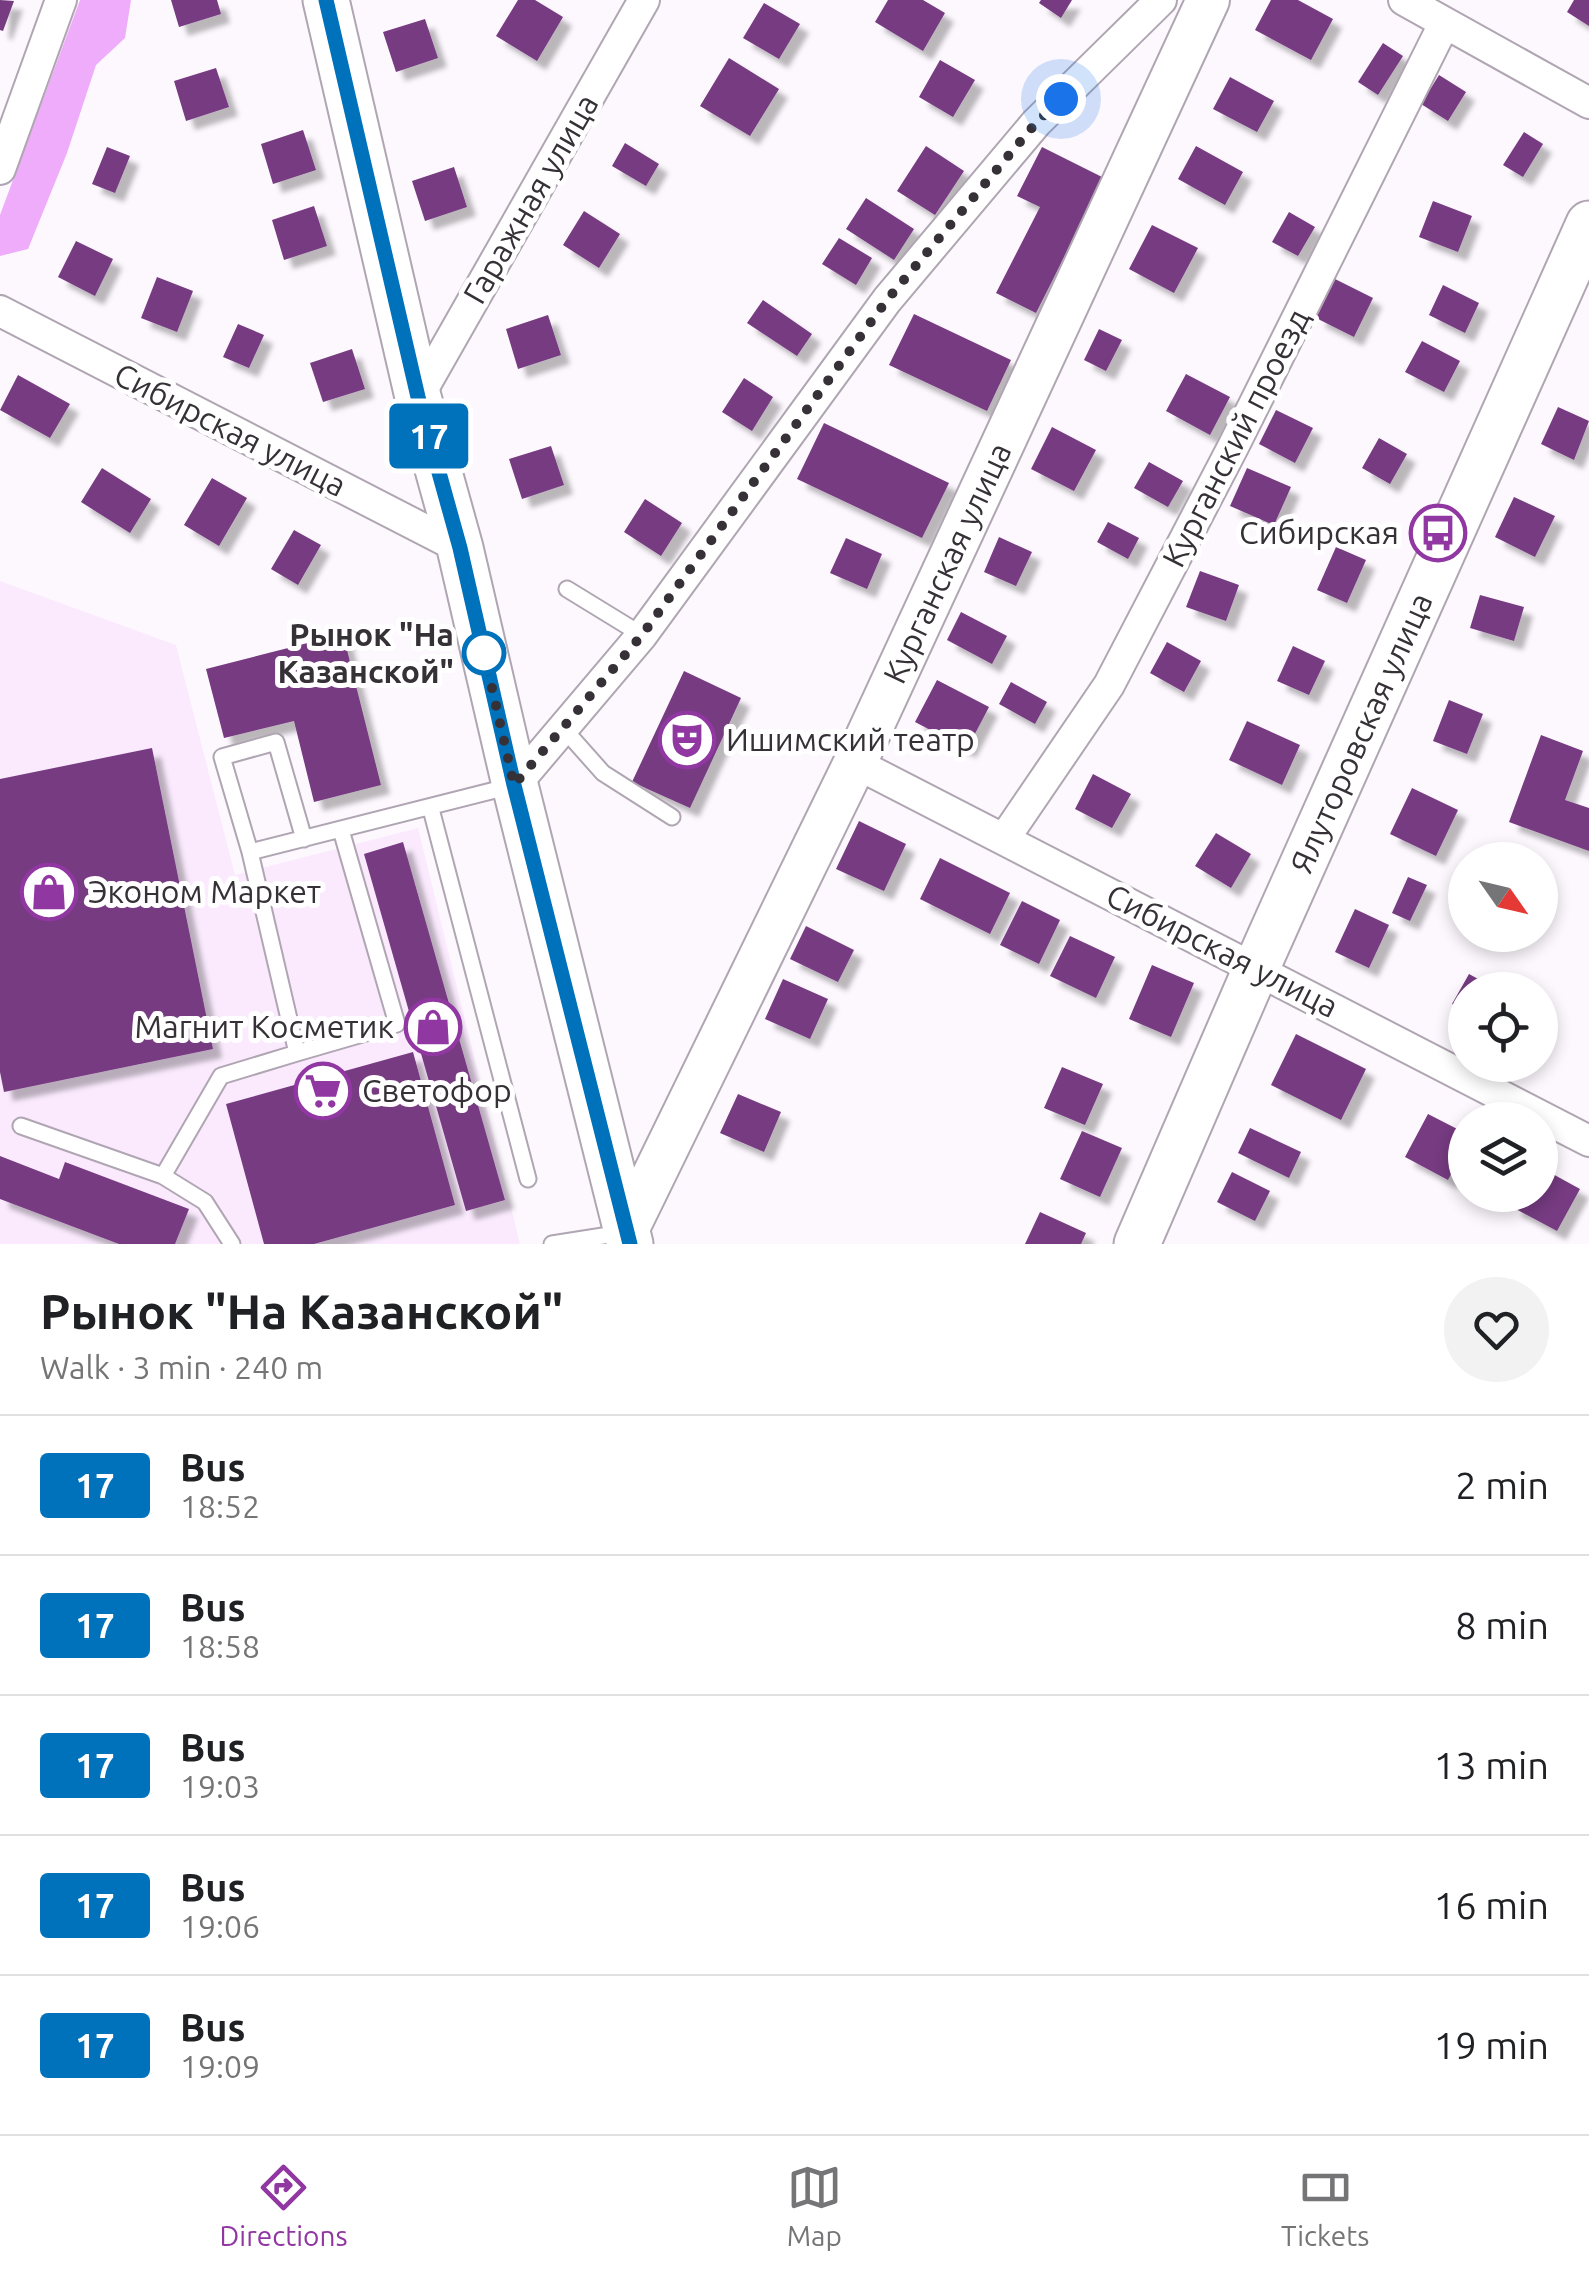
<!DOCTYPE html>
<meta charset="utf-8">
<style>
body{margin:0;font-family:Ubuntu,sans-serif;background:#f2f2f2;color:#202124;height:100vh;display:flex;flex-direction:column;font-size:38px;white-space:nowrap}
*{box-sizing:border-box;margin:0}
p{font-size:32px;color:#757577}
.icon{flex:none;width:55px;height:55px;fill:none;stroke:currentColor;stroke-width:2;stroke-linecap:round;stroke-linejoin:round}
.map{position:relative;height:1244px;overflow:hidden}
.details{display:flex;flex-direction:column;background:#fff;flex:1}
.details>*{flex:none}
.badge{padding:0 20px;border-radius:8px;font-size:35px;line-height:65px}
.needle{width:65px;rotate:124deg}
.fabs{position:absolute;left:1448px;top:842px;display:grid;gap:20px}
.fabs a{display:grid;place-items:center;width:110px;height:110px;border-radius:50%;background:#fff;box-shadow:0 5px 15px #0003;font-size:50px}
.you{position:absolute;width:50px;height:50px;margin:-25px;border:8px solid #fff;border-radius:50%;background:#1a73e8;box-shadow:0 0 0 15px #1a73e833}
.map>.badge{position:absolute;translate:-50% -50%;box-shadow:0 0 0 5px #fff}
.round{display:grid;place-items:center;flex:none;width:105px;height:105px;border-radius:52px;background:#f2f2f2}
.headline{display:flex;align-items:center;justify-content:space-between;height:170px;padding:0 40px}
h1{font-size:48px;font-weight:600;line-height:75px}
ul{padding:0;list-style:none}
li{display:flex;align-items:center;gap:30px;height:140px;padding:0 40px;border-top:2px solid #e0e0e0}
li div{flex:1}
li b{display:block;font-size:38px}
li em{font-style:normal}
li .badge{min-width:110px;font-weight:700;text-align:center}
.menu{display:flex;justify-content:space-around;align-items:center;height:140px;border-top:2px solid #e0e0e0;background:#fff;font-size:28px;color:#757577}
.menu a{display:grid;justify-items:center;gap:5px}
.menu .selected{color:#9137a2}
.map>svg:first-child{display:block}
.built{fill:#fbeafe}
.forest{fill:#eeacfa}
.building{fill:#763b81;filter:url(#shadow)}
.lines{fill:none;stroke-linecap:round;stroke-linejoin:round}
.service-casing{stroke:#b0a5b2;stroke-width:19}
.minor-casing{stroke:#b0a5b2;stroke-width:34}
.secondary-casing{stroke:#b0a5b2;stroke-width:46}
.primary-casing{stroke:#b0a5b2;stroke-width:49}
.service{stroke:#fff;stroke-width:15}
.minor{stroke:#fff;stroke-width:30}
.secondary{stroke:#fff;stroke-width:42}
.primary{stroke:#fff;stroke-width:45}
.line-casing{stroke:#fff;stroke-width:22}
.line{stroke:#0072bc;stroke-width:15}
.walk{stroke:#353136;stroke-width:10;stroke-dasharray:0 18}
.stop-dot{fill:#fff;stroke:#0072bc;stroke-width:5}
.labels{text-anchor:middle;stroke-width:10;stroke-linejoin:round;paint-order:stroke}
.street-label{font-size:32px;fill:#353136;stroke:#fff}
.poi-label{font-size:32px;fill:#353136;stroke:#fff;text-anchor:start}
.stop-label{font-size:32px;font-weight:bold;fill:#353136;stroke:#fff;text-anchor:end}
</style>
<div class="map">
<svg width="1589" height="1244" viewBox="0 0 1589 1244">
<defs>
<filter id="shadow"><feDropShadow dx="9" dy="9" stdDeviation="2.5" flood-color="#0004"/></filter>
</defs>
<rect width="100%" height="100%" fill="#fdf8fe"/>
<path class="built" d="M0,581L176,645L235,875L418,828L520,1244H0Z"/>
<path class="forest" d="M80,0H131L125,38L96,65L67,153L28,249L0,256V215Z"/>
<path class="building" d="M0,0L14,1L3,31L0,30Z
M171,0H217L221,14L179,27Z
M518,0H535L563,17L537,61L496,36Z
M888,0H923L945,13L923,51L875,22Z
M1041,0H1072L1061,18L1039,3Z
M1271,0H1298L1333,19L1311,60L1255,30Z
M1574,0H1589V26L1567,12Z
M764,3L800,24L779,59L743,38Z
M425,19L438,58L396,72L383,32Z
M1383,43L1403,56L1378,95L1358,82Z
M729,58L779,89L750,136L700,106Z
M940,60L975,80L953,117L919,97Z
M216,68L229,107L186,121L174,81Z
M1439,75L1466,92L1448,121L1421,104Z
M1230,77L1274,101L1257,132L1213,109Z
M303,130L316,170L273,184L261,144Z
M1524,132L1543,144L1523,177L1503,165Z
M625,143L659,164L646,186L612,166Z
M926,146L964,171L935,215L897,191Z
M1196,146L1243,172L1225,205L1178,179Z
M107,147L130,156L115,193L92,184Z
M1042,147L1104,178L1036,313L996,293L1040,207L1017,196Z
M454,167L467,207L425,221L412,181Z
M866,198L914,229L894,260L846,229Z
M1433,201L1472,216L1458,252L1419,237Z
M314,206L327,246L284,260L272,220Z
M584,211L620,234L599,268L563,245Z
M1289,212L1315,227L1298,256L1272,242Z
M1152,225L1198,248L1174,293L1129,269Z
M839,238L872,258L856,285L822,264Z
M76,241L113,259L95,296L58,277Z
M157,277L193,291L177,332L141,318Z
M1335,279L1373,298L1354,337L1316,318Z
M1443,285L1479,303L1465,333L1429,315Z
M763,300L812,334L797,356L747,323Z
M914,314L1011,360L987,411L889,365Z
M548,315L561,355L518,369L506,329Z
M238,324L264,335L249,368L223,357Z
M1099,329L1122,340L1106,371L1084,360Z
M1422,341L1460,361L1444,392L1405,372Z
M352,349L365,389L323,402L310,363Z
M1186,374L1230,397L1210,435L1166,411Z
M18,375L70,404L50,438L0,410Z
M744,378L773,397L752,431L722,412Z
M1558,407L1589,421L1574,460L1541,444Z
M1276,410L1313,428L1295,463L1259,444Z
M824,423L949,483L922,538L797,479Z
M1052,427L1096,450L1074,491L1031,469Z
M1379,438L1407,454L1390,484L1362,468Z
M551,446L564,485L522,499L509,459Z
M1149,462L1183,481L1168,507L1134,488Z
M102,468L151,499L130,533L81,502Z
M1247,468L1291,487L1274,525L1230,506Z
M212,478L247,498L219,546L184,525Z
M1514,497L1555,516L1535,557L1495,537Z
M645,499L682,523L661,556L624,532Z
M1108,522L1139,538L1128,559L1097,542Z
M294,530L321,545L298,585L271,569Z
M999,537L1032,552L1016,586L984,572Z
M846,538L882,554L867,589L830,573Z
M1336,547L1366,560L1347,603L1317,590Z
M1200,571L1239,585L1226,621L1186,607Z
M1480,595L1524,607L1514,641L1470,628Z
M961,612L1007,636L992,664L947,640Z
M343,634L381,785L314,802L294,721L224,738L206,669Z
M1167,642L1201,661L1184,692L1150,673Z
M1293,646L1325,661L1309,695L1277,681Z
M684,671L741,698L690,808L632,782Z
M937,680L989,707L967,749L915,722Z
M1011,682L1047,702L1035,724L999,704Z
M1449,700L1483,714L1467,754L1433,741Z
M1247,721L1300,745L1282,785L1229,760Z
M1541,735L1583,751L1565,800L1589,808V851L1509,822Z
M152,748L213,1049L4,1092L0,1072V779Z
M1093,774L1131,794L1112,828L1075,809Z
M1412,788L1458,810L1436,856L1390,834Z
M859,821L906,844L884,891L836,869Z
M1216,833L1251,854L1231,888L1195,866Z
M403,842L505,1200L466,1211L364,854Z
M940,858L1010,893L990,934L920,899Z
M1408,877L1427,885L1410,921L1392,913Z
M1022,901L1060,920L1039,964L1000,945Z
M1355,909L1389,925L1369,968L1335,952Z
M806,926L854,950L838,982L790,959Z
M1070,936L1115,957L1096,998L1050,976Z
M1152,965L1194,983L1171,1037L1129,1019Z
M1469,974L1493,987L1491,990H1465V1011L1452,1004Z
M783,979L828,999L810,1039L765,1019Z
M1296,1034L1366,1069L1341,1120L1271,1085Z
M413,1052L455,1205L314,1244H264L226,1104Z
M1062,1067L1103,1084L1085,1125L1044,1108Z
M738,1094L781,1112L764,1152L720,1133Z
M1428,1114L1465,1133V1147L1448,1180L1405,1157Z
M1250,1128L1301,1152L1289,1178L1238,1153Z
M1082,1131L1122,1148L1100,1197L1060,1179Z
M0,1156L59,1179L65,1162L189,1209L175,1244H119L0,1199Z
M1540,1167L1580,1189L1557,1231L1512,1207L1519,1195H1540Z
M1232,1172L1270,1191L1255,1221L1217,1202Z
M1040,1212L1086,1233L1081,1244H1025Z"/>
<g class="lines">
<g class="service-casing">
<path id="service" d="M567,589L642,635
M563,728L603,773L672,817
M431,809L528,1179
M250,852L222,757L276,742L304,839
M297,1053L397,1024L341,830
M21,1126L163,1176L221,1076L297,1053L250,852L511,786
M163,1176L205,1202L232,1244
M552,1244L622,1233"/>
</g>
<g class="minor-casing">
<path id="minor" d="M1404,0L1589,103
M0,169L61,0
M0,311L460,548
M418,397L644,0
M855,763L1589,1141
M515,785L642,635L887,300L1036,123L1161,0
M1004,839L1109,685L1233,447L1444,24"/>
</g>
<g class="secondary-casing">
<g id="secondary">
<path id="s1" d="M626,1232L855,763L1208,0"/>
</g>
</g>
<g class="primary-casing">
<g id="primary">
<path d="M326,0L418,397L460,548L515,785L630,1244"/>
<path id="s2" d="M1137,1244L1256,969L1589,224"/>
</g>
</g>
<use href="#service" class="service"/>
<use href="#minor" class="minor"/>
<use href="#secondary" class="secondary"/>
<use href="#primary" class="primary"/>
</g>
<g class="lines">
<g class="line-casing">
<path id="line" d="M326,0L418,397L460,548L514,785L630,1244"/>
</g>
<use href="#line" class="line"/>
<path class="walk" d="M484,653L514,785L642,635L887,300L1036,123L1061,99"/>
</g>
<defs>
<g id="bus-ring" transform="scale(2.875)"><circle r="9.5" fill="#fff" stroke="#9137a2" stroke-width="1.5"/><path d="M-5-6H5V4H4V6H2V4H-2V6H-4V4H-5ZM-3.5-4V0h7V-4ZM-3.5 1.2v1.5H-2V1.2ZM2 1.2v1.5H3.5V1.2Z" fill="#9137a2"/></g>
<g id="theatre-ring" transform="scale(2.875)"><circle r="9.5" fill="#fff" stroke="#9137a2" stroke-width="1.5"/><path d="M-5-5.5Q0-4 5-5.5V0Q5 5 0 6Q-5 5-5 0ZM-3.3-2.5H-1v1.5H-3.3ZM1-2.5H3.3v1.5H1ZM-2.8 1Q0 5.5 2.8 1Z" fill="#9137a2"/></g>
<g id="shop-ring" transform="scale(2.875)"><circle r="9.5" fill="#fff" stroke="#9137a2" stroke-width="1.5"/><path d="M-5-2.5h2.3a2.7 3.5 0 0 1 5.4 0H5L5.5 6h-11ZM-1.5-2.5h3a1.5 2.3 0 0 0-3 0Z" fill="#9137a2"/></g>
<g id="supermarket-ring" transform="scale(2.875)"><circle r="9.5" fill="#fff" stroke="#9137a2" stroke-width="1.5"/><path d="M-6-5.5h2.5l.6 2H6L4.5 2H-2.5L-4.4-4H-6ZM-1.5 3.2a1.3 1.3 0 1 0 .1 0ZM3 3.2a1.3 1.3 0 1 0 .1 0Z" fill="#9137a2"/></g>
</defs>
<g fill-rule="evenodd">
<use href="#bus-ring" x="1438" y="533"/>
<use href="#theatre-ring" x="687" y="740"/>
<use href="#shop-ring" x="49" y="892"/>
<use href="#shop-ring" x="433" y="1027"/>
<use href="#supermarket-ring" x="323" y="1091"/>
</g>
<circle class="stop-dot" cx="484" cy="653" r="20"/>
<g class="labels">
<g class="street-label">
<text transform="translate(531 199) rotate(-60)" y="11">Гаражная улица</text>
<text transform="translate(230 430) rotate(27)" y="11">Сибирская улица</text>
<text transform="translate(1236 438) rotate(-63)" y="11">Курганский проезд</text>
<text dy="11" stroke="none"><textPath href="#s1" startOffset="742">Курганская улица</textPath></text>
<text dy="11" stroke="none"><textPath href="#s2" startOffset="558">Ялуторовская улица</textPath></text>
<text transform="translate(1222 951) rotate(27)" y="11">Сибирская улица</text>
</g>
<g class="poi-label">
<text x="1399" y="544" text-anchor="end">Сибирская</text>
<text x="726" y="751">Ишимский театр</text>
<text x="88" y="903">Эконом Маркет</text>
<text x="394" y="1038" text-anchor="end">Магнит Косметик</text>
<text x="362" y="1102">Светофор</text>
</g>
<g class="stop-label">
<text x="454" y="646">Рынок "На<tspan x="454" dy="37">Казанской"</tspan></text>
</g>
</g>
</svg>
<div class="fabs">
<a><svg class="needle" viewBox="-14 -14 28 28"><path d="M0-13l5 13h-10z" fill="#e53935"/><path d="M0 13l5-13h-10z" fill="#757577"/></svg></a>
<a><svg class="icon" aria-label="locate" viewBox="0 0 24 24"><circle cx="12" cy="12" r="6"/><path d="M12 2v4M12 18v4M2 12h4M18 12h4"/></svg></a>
<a><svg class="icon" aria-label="layers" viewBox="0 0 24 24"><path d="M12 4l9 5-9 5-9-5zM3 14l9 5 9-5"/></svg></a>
</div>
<div class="you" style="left:1061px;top:99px"></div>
<b class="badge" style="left:429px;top:436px;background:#0072bc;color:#fff">17</b>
</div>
<section class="details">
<div class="headline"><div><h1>Рынок &quot;На Казанской&quot;</h1><p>Walk · 3 min · 240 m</p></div><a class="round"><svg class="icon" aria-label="heart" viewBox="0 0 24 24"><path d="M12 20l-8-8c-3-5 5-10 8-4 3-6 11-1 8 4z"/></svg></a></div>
<ul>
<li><span class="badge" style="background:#0072bc;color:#fff">17</span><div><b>Bus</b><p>18:52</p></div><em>2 min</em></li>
<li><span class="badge" style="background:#0072bc;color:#fff">17</span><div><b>Bus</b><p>18:58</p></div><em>8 min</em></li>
<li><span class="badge" style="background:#0072bc;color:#fff">17</span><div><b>Bus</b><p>19:03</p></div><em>13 min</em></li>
<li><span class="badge" style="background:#0072bc;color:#fff">17</span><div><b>Bus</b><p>19:06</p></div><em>16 min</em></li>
<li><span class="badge" style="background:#0072bc;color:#fff">17</span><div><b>Bus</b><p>19:09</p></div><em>19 min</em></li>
</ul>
</section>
<nav class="menu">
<a class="selected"><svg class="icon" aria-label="directions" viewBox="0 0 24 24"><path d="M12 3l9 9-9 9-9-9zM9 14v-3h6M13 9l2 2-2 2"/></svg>Directions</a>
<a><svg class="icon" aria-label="map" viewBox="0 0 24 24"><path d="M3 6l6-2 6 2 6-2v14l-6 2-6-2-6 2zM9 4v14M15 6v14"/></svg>Map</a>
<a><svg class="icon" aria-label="tickets" viewBox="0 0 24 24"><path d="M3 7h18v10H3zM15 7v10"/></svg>Tickets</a>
</nav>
